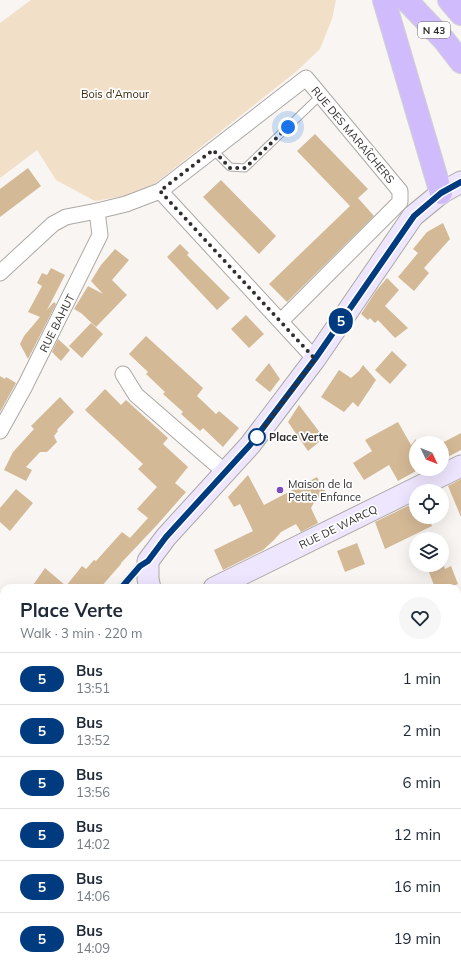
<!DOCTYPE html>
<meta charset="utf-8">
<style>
body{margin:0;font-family:Mulish,sans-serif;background:#f6f6f7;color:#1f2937;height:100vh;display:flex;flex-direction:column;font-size:15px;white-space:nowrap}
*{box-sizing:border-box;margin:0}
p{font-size:13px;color:#747a83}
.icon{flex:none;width:22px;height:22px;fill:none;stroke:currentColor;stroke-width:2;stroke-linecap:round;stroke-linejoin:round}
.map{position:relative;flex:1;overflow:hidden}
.panel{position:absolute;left:0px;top:584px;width:461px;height:388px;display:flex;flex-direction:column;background:#fff;border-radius:12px 12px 0 0;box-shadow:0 4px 16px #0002}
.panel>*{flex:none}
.badge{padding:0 8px;border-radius:13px;font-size:14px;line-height:26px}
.needle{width:26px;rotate:133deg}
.fabs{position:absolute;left:409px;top:436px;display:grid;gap:8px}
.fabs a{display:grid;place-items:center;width:40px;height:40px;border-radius:50%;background:#fff;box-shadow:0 4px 16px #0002;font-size:20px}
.you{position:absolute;width:20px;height:20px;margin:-10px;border:3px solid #fff;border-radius:50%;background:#1a73e8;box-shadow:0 0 0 6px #1a73e833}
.map>.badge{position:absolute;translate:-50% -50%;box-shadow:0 0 0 2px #fff}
.round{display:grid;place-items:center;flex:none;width:42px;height:42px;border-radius:21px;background:#f6f6f7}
.summary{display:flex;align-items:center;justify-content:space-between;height:68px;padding:0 20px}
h1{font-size:19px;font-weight:700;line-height:30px}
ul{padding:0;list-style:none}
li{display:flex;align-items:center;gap:12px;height:52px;padding:0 20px;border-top:1px solid #e0e1e3}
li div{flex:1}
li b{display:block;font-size:15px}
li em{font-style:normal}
li .badge{min-width:44px;font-weight:700;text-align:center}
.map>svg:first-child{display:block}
.green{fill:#f2dfc8}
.building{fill:#d4b996}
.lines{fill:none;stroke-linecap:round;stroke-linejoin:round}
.service-casing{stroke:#aca9a6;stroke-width:9}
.minor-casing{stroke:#aca9a6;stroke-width:17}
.secondary-casing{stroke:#aca9a6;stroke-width:23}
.trunk-casing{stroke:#d1d1d1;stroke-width:24}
.service{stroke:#fff;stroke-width:7}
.minor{stroke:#fff;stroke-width:15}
.secondary{stroke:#eee6fe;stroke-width:21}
.trunk{stroke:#d0bcfc;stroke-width:22}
.line-casing{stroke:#fff;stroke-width:9}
.line{stroke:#003b80;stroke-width:6}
.walk{stroke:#302f2e;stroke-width:4;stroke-dasharray:0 7.2}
.stop-dot{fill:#fff;stroke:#003b80;stroke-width:2}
.poi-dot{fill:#7c4cc4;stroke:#fff;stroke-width:1.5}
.labels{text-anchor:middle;stroke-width:3.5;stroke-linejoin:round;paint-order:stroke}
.shield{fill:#fff;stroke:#6e6d6d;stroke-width:1}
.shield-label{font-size:10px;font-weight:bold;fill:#302f2e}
.park-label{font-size:11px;fill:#3b270a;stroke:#fff}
.street-label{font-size:11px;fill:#302f2e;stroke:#fff}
.stop-label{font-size:11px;font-weight:bold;fill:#302f2e;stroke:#fff;text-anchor:start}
.poi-label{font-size:11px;fill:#302f2e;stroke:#fff;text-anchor:start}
</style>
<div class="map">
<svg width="461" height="972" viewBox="0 0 461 972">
<rect width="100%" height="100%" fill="#f8f5f2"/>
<path class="green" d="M31,0H336L332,19L320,49L297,71L153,185L124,196L95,201L56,180L37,150L0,178V23Z"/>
<path class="building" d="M315,134L368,189L358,198L374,216L287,302L269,284L350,206L297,151Z
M28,168L41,186L0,217V189Z
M221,180L276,236L259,254L203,197Z
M443,223L450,239L424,268L429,273L414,291L398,277L418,253L413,249L427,232Z
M180,244L189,253L187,255L230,298L217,310L167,257Z
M115,249L129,260L112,280L127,295L96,327L81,313L74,309L88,286L103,294L91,281L101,265Z
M51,268L65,275L47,310L54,302L56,304L28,359L20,344L24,336L40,317L28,312L42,286L37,283L42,273L47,275Z
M387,278L399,290L385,306L408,328L395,338L378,320L375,323L370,318L368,320L361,314L376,291Z
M246,315L264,334L249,348L231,329Z
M91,323L103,334L82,358L69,346Z
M146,336L203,388L197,396L216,414L219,411L239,428L223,447L203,428L200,431L181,414L183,412L163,394L165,392L146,374L148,372L129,354Z
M58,339L70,350L61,361L52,352Z
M392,351L407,365L390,384L375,370Z
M269,363L280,379L270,392L255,380Z
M363,365L376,380L358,407L353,402L344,412L321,397L339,370L351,378L359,371Z
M0,376L5,379L6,377L16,383L0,412Z
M105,389L121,405L126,400L168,438L163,444L188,467L175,483L186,492L157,525L121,563V564L100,588H31L45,568L66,586L82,566L86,569L94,560L96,561L122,532L130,538L148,518L137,509L157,487L138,469L143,464L85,410Z
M60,397L74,412L57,430L58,431L54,436L57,442L47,452H40L26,467L32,470L26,481L4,470L13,452L34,429L31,426Z
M299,405L324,438L308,451L288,422Z
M398,422L411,445L416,439V471L398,481L389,465L364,480L353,463L372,451L365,440Z
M461,433V450L442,460V443Z
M248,475L264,505L317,477L326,493L316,499L311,508L318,523L301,532L296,524L281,532L274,540L263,550L223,570L214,550L253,531L240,504L234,507L228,497Z
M461,479V517L448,486Z
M16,489L33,503L10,531L0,522V508Z
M416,502V517H429L432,526L385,549L375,522Z
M357,543L365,564L345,572L337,551Z
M444,566L445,569L451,566L458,584L446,588H435L429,572Z"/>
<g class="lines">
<g class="service-casing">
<path id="service" d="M213,150L230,167L245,168L320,96
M121,588L140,566L145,563"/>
</g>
<g class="minor-casing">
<path id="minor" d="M160,191L315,359
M0,273L53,224L66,217L97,211L126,204L160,191L306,78L400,191V202L281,321
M123,374L136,395L226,473
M0,431L25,386L100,235L97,211
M457,861L461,871
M0,865L4,863
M0,954L4,962
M301,968L302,972"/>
</g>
<g class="secondary-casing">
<path id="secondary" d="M150,588L148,579V561L166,537L250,445L315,359L413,216L441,193L461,182
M214,588L461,466
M0,716L4,713"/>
</g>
<g class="trunk-casing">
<path id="trunk" d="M384,0L441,193
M406,0L444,40L461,62
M449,0L461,14"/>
</g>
<use href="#service" class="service"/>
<use href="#minor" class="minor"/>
<use href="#secondary" class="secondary"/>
<use href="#trunk" class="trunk"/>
</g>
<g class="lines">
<g class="line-casing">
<path id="line" d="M121,588L140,566L148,561L166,537L250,445L315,359L414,216L441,193L461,182"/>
</g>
<use href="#line" class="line"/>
<path class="walk" d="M257,437L315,359L160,191L213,150L230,168H245L288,127"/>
</g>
<circle class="stop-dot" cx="257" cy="437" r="8"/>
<circle class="poi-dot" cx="280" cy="490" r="4"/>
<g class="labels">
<rect class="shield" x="418" y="22" width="32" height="16" rx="3"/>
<g class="shield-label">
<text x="434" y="34">N 43</text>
</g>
<g class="park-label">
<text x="115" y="98">Bois d'Amour</text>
</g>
<g class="street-label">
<text transform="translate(353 135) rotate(50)" y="4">RUE DES MARAÎCHERS</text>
<text transform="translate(57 323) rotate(-63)" y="4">RUE BAHUT</text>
<text transform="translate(338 527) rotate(-26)" y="4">RUE DE WARCQ</text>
</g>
<g class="stop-label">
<text x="269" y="441">Place Verte</text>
</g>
<g class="poi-label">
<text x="288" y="488">Maison de la<tspan x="288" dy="13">Petite Enfance</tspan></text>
</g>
</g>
</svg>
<div class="fabs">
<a><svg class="needle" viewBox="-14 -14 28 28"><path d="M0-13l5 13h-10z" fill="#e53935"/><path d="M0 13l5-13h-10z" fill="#747a83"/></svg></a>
<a><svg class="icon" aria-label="locate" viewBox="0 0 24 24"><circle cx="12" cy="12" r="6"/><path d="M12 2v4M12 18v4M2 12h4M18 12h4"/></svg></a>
<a><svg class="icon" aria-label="layers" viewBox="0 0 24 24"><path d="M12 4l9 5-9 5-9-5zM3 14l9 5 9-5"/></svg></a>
</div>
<div class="you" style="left:288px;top:127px"></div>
<b class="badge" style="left:341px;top:321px;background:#003b80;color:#fff">5</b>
<section class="panel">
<div class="summary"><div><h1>Place Verte</h1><p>Walk · 3 min · 220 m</p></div><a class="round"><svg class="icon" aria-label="heart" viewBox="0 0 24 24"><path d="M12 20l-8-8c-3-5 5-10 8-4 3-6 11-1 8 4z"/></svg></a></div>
<ul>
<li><span class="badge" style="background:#003b80;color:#fff">5</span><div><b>Bus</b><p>13:51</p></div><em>1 min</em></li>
<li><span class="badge" style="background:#003b80;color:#fff">5</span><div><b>Bus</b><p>13:52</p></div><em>2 min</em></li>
<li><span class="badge" style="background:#003b80;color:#fff">5</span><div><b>Bus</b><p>13:56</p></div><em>6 min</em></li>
<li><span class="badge" style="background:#003b80;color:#fff">5</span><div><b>Bus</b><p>14:02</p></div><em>12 min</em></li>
<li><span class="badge" style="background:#003b80;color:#fff">5</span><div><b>Bus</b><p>14:06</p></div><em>16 min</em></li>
<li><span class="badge" style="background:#003b80;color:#fff">5</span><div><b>Bus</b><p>14:09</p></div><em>19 min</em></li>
</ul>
</section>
</div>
